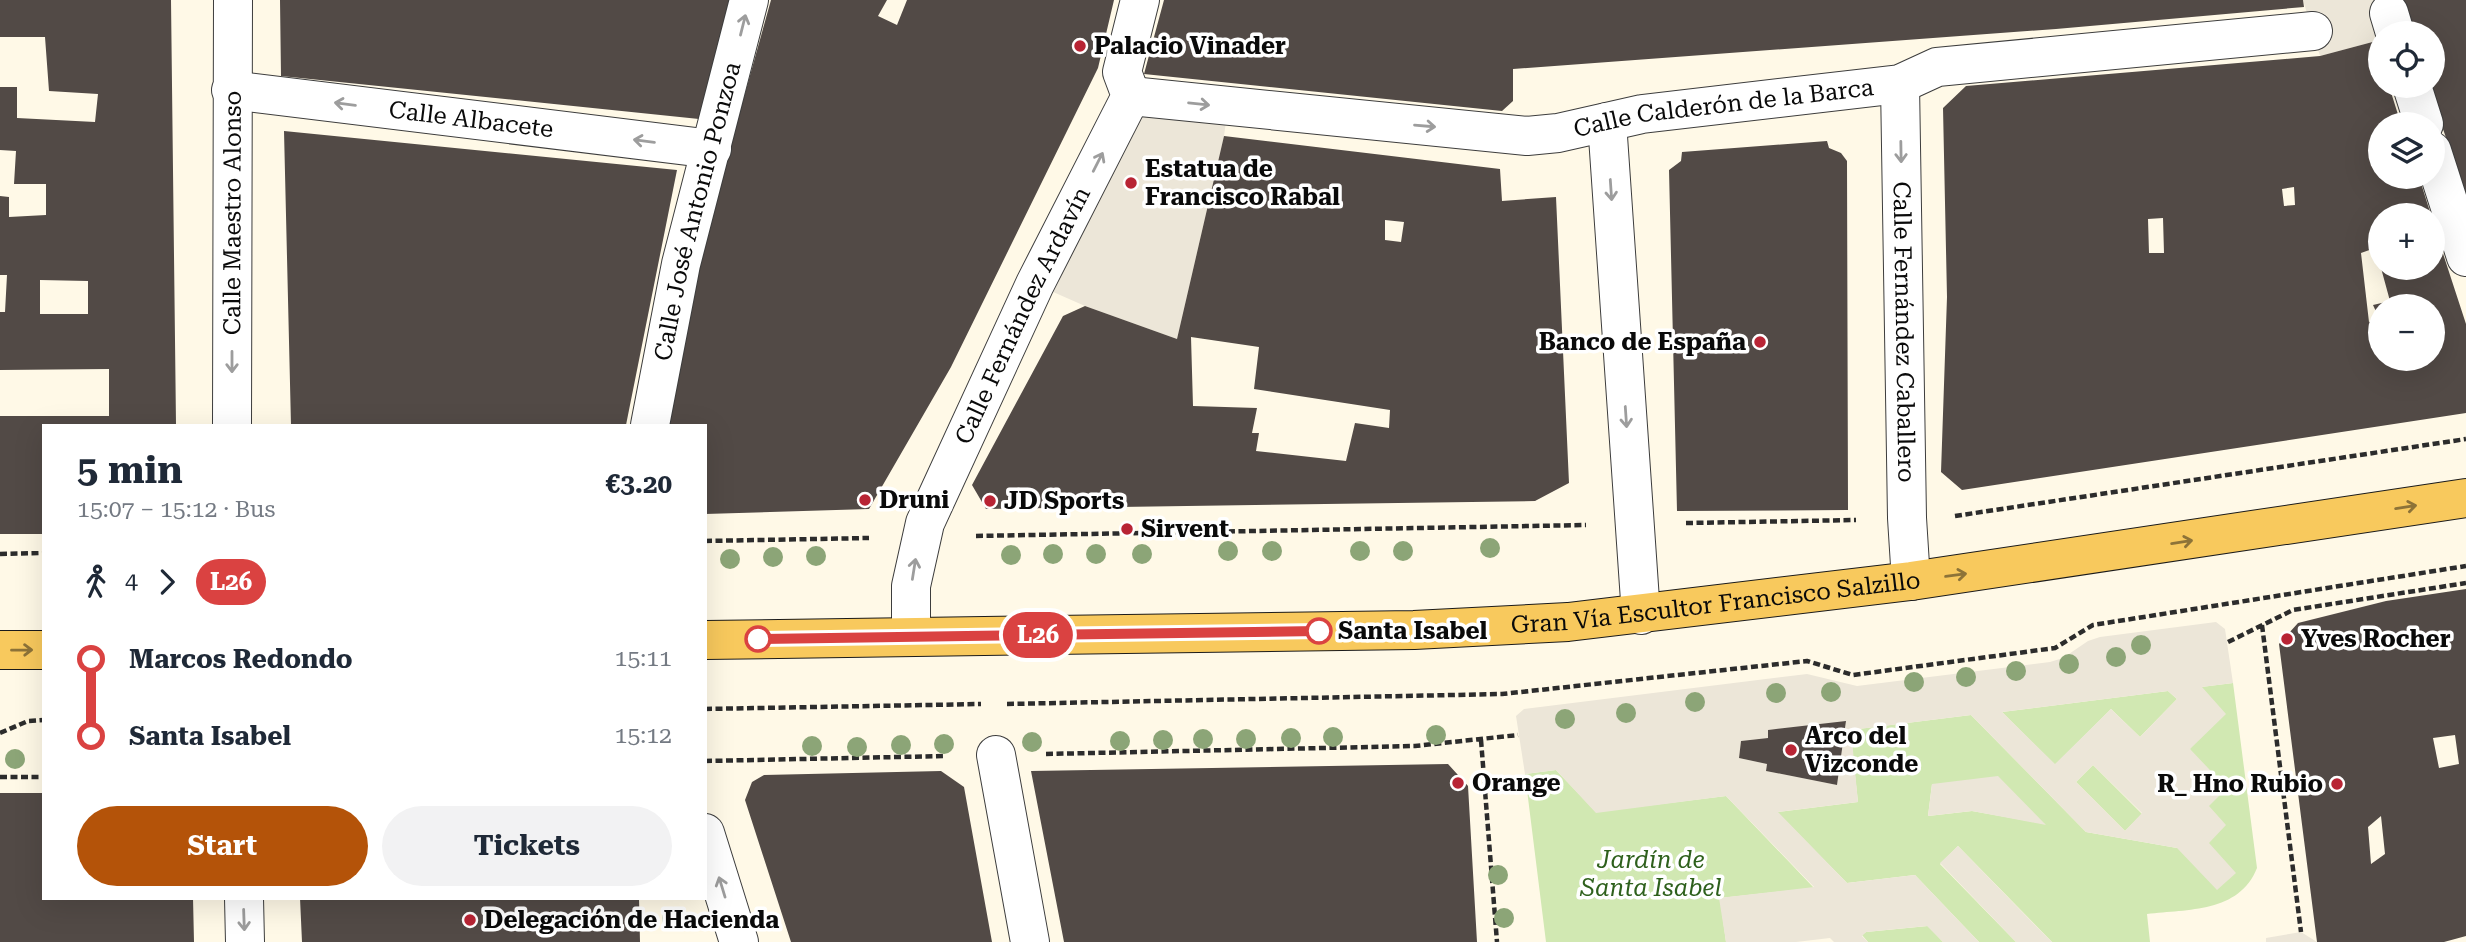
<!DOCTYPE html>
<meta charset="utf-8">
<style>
body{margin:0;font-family:"Roboto Serif",serif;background:#f2f2f3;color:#1f2937;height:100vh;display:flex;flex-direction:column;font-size:26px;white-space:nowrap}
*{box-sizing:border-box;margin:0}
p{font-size:23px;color:#747a83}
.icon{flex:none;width:38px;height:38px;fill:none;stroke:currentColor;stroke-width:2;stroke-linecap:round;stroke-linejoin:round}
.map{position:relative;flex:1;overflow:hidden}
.side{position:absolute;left:42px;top:424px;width:665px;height:476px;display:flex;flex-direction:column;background:#fff;border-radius:0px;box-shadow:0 7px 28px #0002}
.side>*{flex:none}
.badge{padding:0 14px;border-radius:23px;font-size:24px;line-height:46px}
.controls{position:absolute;left:2368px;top:21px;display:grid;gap:14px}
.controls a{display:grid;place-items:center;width:77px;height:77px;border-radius:50%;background:#fff;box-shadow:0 7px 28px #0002;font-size:35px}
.map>.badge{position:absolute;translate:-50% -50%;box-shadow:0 0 0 4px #fff}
.legs{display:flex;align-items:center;gap:10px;height:77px;padding:0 35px;font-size:23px}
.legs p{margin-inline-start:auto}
.head{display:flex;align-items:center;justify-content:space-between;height:119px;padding:0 35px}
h1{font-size:38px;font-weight:700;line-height:52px}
.primary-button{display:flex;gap:14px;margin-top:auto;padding:14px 35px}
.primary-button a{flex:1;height:80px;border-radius:42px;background:#b45309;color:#fff;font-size:28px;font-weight:700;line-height:80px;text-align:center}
.primary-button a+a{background:#f2f2f3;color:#1f2937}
ul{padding:0 35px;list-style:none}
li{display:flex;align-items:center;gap:24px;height:77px;font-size:26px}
li i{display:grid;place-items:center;width:10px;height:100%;margin:0 9px;background:currentColor}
li i::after{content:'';width:18px;height:18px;margin:-9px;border:5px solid;border-radius:50%;background:#fff}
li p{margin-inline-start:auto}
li:first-child i{background:linear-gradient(#0000 50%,currentColor 0)}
li:last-child i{background:linear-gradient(currentColor 50%,#0000 0)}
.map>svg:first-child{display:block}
.green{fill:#d1e8b2;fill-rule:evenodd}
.plaza{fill:#ece6d8;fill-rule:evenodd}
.building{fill:#524a46;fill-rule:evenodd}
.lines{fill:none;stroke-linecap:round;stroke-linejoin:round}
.minor-casing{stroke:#3d3d3d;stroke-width:40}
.major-casing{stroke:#1b1b1b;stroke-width:40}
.path{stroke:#2c2c2c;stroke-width:4.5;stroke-dasharray:7 3.5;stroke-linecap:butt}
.minor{stroke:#fff;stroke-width:38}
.major{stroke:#f8c95d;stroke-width:38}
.tree{fill:#8ca577}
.oneway{stroke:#9d9d9d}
.oneway2{stroke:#8d7338}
.line-1-casing{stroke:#fff;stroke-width:16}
.line-1{stroke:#da4241;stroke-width:10}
.poi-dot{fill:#b82434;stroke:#fff;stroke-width:2.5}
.stop-1-dot{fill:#fff;stroke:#da4241;stroke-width:3.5}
.labels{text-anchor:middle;stroke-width:7;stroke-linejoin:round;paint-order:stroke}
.poi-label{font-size:24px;font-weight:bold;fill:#0a0a0a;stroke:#fff;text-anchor:start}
.street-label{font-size:24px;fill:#0a0a0a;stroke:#fff}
.stop-label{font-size:24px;font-weight:bold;fill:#0a0a0a;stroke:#fff;text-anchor:start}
.park-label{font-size:24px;font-style:italic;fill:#2e601c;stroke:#fff}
</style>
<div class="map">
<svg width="2466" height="942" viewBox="0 0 2466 942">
<rect width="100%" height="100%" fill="#fff9e7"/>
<path class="green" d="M2233,683L2257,868C2239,913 2188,909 2147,914L2150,942H2052L1958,846L1940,864L2016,942H1979L1915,875L1847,883L1777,812L1858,802L1850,730L1971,715L2086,832L2177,848L2209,843V806L2190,749L2201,687ZM1932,784L2045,824L1972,811L1928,816Z
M2168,691L2177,699L2140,737L2111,709L2055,765L2002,712Z
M2093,765L2142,814L2125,831L2076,782Z
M1556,770L1596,812L1726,796L1814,888L1720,898L1726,942H1546L1525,774Z
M1928,926L1943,942H1868L1862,935L1866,932Z"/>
<path class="plaza" d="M2303,0H2393L2380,40L2320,56Z
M1131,96L1228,107L1224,136L1177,339L1085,306L1035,284Z
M2216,622L2225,629L2233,683L2202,687L2226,714L2190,749L2227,788L2209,806L2226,825L2209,843L2236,873L2217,890L2177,848L2086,832L1971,715L1851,730L1858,802L1778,812L1847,883L1915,875L1979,942H1943L1927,926L1866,932L1862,936L1868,942H1834L1830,938L1796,942H1726L1719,898L1814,887L1726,796L1596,813L1556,770L1525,774L1516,716L1524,709L1807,674L1857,686L2050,662L2063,658L2088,641L2100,637ZM2168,691L2177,699L2140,737L2111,709L2055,764L2002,712ZM1846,722L1837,785L1766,771L1767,764L1739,758L1741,741L1768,738V730ZM2093,765L2142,813L2125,831L2076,782Z
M1998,776L2046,825L1972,811L1928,816L1932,784Z
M1958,846L2033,923L2052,942H2016L1940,863Z
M2301,932L2317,942H2266V938Z"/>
<path class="building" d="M0,0H171L176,425H44V534H0V416H109V369L0,370V312H5L7,275H0V196L9,197V217L46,215V184H14L16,151L0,150V87H17V118L95,122L98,94L49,91L45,37H0ZM40,280L88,281V314H40Z
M280,0H731L699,119L281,76Z
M771,0H887L878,16L897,25L907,0H1114L1098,68L951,367L869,509L705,514V425H665L695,273Z
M1164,0H2303L2304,7L2056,29L1513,69V101L1502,111L1144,74Z
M2403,0H2466V195L2428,86H2432V33H2412Z
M2380,40V86H2389L2401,124H2380V177H2419L2431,215H2380V262L2375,248L2361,253L2369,322L2380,319V359H2432V306H2380L2379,318L2373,305L2390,301L2381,268H2432L2433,223L2466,324V413L1962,490L1941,472L1947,297L1943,108L1966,86L2320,56ZM2294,187L2295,205L2284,206L2282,189ZM2163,218L2164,253H2149L2148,219Z
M284,131L677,170L626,425H291Z
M1224,136L1500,169L1502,201L1556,197L1569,483L1535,501L986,509L972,485L1063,316L1085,306L1177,339ZM1385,220L1404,222L1401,242L1385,240ZM1191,337L1259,347L1254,389L1390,410L1389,428L1355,423L1346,461L1256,451L1259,433H1252L1257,408L1193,406Z
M1827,141L1829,148L1841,153L1847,161L1848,510L1677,511L1669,170L1681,161L1682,152Z
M2466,589V936L2444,942H2317L2279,644L2298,623L2386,601ZM2455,735L2459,764L2439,768L2433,738ZM2381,816L2385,854L2371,864L2368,827Z
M1846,721L1837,785L1766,771L1767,764L1739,758L1741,741L1768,738V730Z
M1448,764L1468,786L1477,942H1064L1031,771Z
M941,771L964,787L992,942H791L745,800L752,782L764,775Z
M0,793H44V898H193L194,942H0Z
M300,898H639L640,942H302Z"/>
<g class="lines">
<g class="minor-casing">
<g id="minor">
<path d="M2389,13L2395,33"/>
<path id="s1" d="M1900,84L1907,518L1911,581"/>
<path d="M2412,86L2424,124"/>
<path id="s2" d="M231,90L712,149"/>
<path id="s3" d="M1131,96L1527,136L1558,133L1642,114L1900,84L1937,67L2313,31"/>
<path d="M1607,122L1641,615"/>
<path d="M2432,151L2466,257"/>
<path id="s4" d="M232,425L233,0"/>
<path id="s5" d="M650,425L681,264L749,0"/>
<path id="s6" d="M911,637V586L925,523L1035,284L1131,96L1122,72L1140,0"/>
<path d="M996,755L1030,942"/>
<path d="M705,833L739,942"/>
<path d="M244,898L245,942"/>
</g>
</g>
<g class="major-casing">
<g id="major">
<path id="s7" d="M705,640L1414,630L1568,622L1911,581L2466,498"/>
<path d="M0,650H44"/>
</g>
</g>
<path class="path" d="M1955,516L2466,439
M1686,523L1856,520
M976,536L1586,525
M705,541L869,538
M0,554L44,553
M2262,625L2301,932
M2228,642L2293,610L2466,583
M1007,704L1502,694L1807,661L1853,675L2055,648L2093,625L2466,566
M705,709L981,704
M0,733L28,721L44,720
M1481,740L1497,942
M1046,754L1415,746L1518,735
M705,761L946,756
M0,777H44"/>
<use href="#minor" class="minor"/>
<use href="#major" class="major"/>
</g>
<g class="tree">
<circle cx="1490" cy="548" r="10"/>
<circle cx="1228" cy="551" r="10"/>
<circle cx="1272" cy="551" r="10"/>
<circle cx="1360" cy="551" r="10"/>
<circle cx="1403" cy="551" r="10"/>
<circle cx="1053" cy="554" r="10"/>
<circle cx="1096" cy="554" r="10"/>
<circle cx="1142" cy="554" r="10"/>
<circle cx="1011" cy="555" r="10"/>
<circle cx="816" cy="556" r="10"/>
<circle cx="773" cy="557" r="10"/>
<circle cx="730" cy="559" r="10"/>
<circle cx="2141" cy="645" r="10"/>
<circle cx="2116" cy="657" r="10"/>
<circle cx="2069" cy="664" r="10"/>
<circle cx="2016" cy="671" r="10"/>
<circle cx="1966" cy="677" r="10"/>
<circle cx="1914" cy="682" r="10"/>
<circle cx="1831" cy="692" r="10"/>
<circle cx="1776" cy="693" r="10"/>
<circle cx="1695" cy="702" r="10"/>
<circle cx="1626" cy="713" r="10"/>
<circle cx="1565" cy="719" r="10"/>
<circle cx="1436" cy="735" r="10"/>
<circle cx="1333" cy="737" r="10"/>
<circle cx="1291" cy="738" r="10"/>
<circle cx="1203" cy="739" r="10"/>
<circle cx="1246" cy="739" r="10"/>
<circle cx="1163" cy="740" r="10"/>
<circle cx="1120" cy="741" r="10"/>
<circle cx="1032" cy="742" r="10"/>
<circle cx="944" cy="744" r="10"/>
<circle cx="901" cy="745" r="10"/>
<circle cx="812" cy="746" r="10"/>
<circle cx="857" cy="747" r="10"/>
<circle cx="15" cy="759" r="10"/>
<circle cx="1498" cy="875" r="10"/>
<circle cx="672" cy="918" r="10"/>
<circle cx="1504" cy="918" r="10"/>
</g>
<defs><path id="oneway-shaft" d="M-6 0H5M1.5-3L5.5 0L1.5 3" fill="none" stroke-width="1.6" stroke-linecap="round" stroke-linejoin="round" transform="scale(1.75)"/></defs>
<g class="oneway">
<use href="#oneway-shaft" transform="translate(743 25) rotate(-76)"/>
<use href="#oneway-shaft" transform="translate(345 104) rotate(-173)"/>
<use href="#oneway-shaft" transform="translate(1199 104) rotate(6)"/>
<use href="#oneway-shaft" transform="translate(1425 126) rotate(5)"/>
<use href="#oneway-shaft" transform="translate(644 141) rotate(-173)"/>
<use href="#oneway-shaft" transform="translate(1901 152) rotate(89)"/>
<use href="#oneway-shaft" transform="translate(1098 162) rotate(-63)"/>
<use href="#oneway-shaft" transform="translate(1611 190) rotate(86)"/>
<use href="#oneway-shaft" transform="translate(232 362) rotate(90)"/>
<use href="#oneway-shaft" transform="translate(1626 417) rotate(86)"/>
<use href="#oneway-shaft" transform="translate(914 569) rotate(-81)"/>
<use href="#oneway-shaft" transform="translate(722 887) rotate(-107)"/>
<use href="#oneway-shaft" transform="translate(244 920) rotate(88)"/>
</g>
<g class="oneway2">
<use href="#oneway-shaft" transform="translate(2406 507) rotate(-9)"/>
<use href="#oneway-shaft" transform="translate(2182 542) rotate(-9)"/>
<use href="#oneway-shaft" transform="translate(1956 575) rotate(-8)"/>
<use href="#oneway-shaft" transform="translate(22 650) rotate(-1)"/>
</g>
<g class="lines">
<g class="line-1-casing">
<path id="line-1" d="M758,639L1319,631"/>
</g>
<use href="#line-1" class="line-1"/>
</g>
<g class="poi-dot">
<circle cx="1080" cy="46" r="7"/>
<circle cx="1131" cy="183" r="7"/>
<circle cx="1760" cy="342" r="7"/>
<circle cx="865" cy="500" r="7"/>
<circle cx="990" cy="501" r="7"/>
<circle cx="1127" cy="529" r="7"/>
<circle cx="2287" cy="639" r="7"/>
<circle cx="1791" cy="750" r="7"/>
<circle cx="1458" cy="783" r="7"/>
<circle cx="2337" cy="784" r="7"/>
<circle cx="470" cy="920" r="7"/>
</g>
<g class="stop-1-dot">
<circle cx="1319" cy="631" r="12"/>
<circle cx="758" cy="639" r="12"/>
</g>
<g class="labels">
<g class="poi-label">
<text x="1094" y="54">Palacio Vinader</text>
<text x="1145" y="177">Estatua de<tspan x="1145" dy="28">Francisco Rabal</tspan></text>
<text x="1746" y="350" text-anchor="end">Banco de España</text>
<text x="879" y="508">Druni</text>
<text x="1004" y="509">JD Sports</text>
<text x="1141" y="537">Sirvent</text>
<text x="2301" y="647">Yves Rocher</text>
<text x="1805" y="744">Arco del<tspan x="1805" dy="28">Vizconde</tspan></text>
<text x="1472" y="791">Orange</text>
<text x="2323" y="792" text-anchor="end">R_ Hno Rubio</text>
<text x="484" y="928">Delegación de Hacienda</text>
</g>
<g class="street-label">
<text dy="8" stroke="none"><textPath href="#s3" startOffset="597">Calle Calderón de la Barca</textPath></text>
<text dy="8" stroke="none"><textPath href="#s2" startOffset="242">Calle Albacete</textPath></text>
<text dy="8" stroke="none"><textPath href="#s5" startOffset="219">Calle José Antonio Ponzoa</textPath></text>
<text dy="8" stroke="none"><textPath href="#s4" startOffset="212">Calle Maestro Alonso</textPath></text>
<text dy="8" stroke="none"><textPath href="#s6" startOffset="345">Calle Fernández Ardavín</textPath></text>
<text dy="8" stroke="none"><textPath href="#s1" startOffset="248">Calle Fernández Caballero</textPath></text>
<text dy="8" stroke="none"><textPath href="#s7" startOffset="1012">Gran Vía Escultor Francisco Salzillo</textPath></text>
</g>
<g class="stop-label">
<text x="1338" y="639">Santa Isabel</text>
</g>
<g class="park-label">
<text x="1651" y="868">Jardín de<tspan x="1651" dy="28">Santa Isabel</tspan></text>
</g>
</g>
</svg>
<div class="controls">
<a><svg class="icon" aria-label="locate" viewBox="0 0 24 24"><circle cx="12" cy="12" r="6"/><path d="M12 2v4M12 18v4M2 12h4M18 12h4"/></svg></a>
<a><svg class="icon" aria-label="layers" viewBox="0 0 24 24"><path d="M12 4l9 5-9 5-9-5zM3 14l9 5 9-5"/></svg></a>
<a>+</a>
<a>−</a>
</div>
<b class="badge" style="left:1038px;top:635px;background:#da4241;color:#fff">L26</b>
<section class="side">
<div class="head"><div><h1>5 min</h1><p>15:07 – 15:12 · Bus</p></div><b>€3.20</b></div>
<div class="legs"><svg class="icon" aria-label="walk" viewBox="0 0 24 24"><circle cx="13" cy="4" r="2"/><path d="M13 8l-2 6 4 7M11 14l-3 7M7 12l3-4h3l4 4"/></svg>4<svg class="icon" aria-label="forward" viewBox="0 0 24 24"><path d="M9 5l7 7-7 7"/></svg><b class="badge" style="background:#da4241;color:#fff">L26</b></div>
<ul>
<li><i style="color:#da4241"></i><b>Marcos Redondo</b><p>15:11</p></li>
<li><i style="color:#da4241"></i><b>Santa Isabel</b><p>15:12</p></li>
</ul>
<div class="primary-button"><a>Start</a><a>Tickets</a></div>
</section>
</div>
